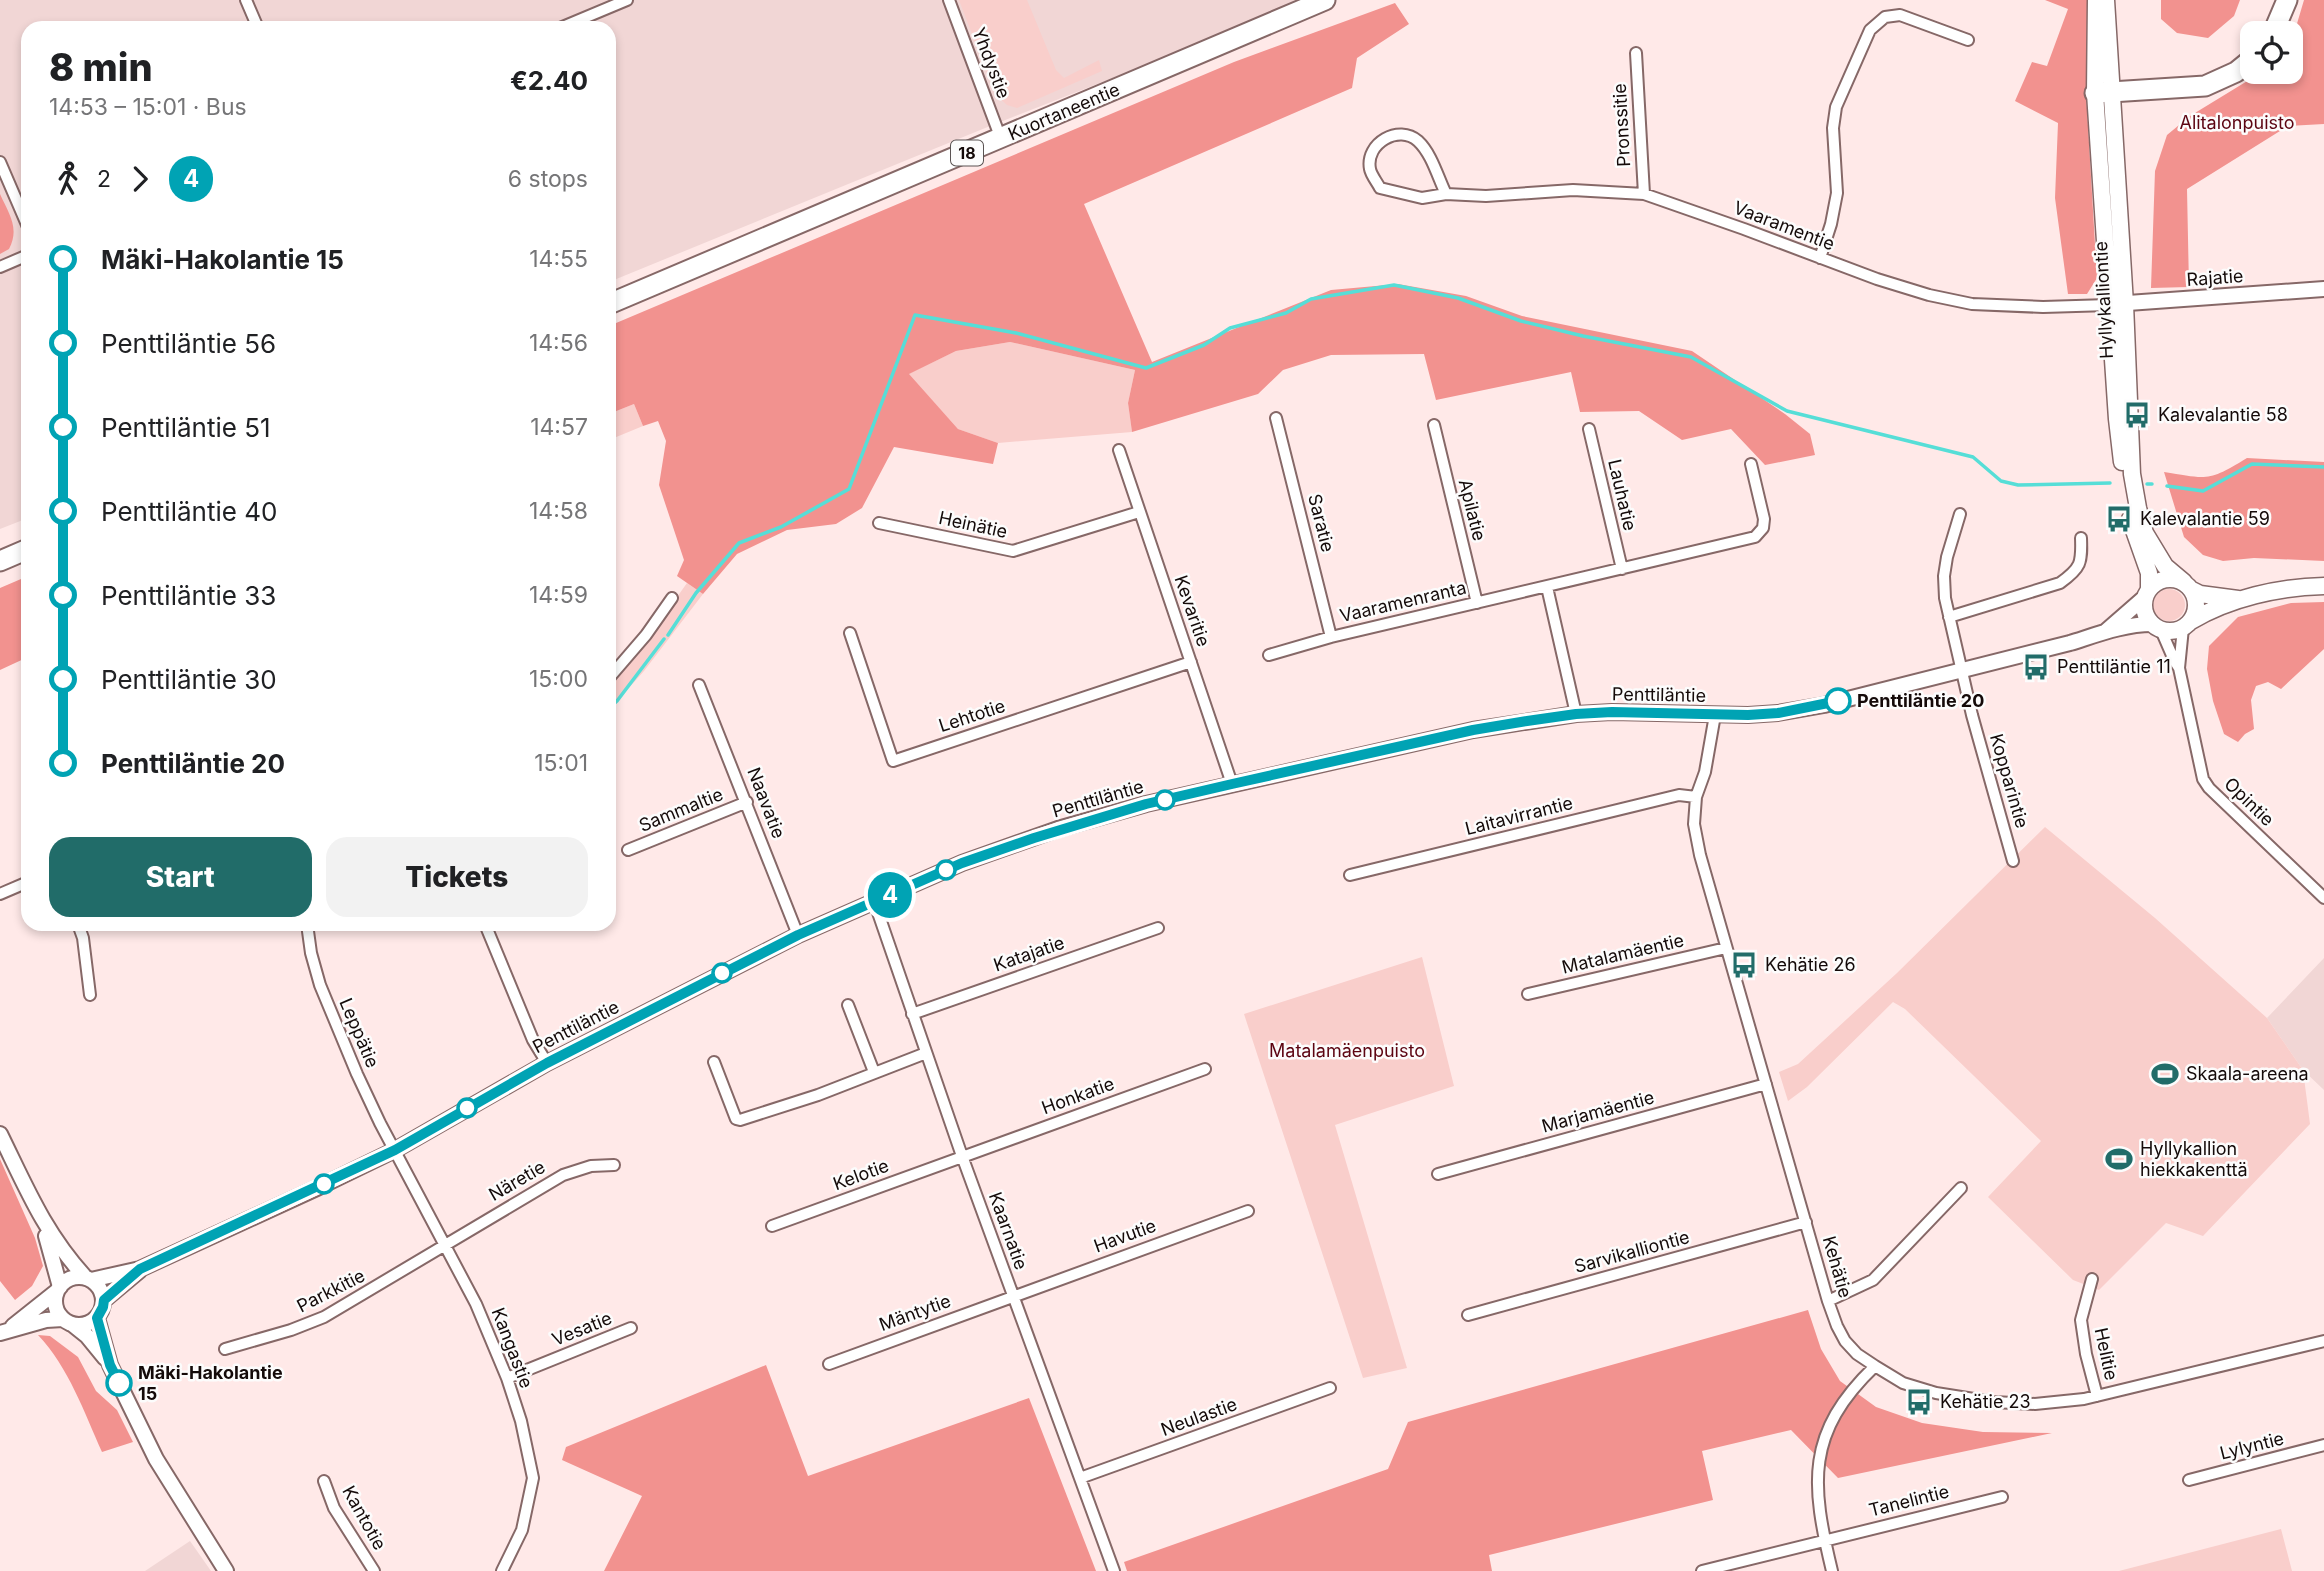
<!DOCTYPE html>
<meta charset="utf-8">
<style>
body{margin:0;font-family:Inter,sans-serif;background:#f2f2f2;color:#202124;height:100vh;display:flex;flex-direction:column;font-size:26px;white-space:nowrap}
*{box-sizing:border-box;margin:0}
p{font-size:23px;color:#757577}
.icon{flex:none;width:38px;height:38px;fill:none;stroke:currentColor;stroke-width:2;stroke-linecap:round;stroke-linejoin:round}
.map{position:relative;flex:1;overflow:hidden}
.panel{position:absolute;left:21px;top:21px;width:595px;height:910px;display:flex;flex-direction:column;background:#fff;border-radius:21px;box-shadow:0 4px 10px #0003}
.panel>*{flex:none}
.badge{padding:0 14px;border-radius:23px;font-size:24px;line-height:46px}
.fabs{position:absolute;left:2240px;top:21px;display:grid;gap:14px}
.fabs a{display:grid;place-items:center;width:63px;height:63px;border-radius:14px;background:#fff;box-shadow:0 4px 10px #0003;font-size:35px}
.map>.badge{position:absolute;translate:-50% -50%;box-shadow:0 0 0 4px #fff}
.legs{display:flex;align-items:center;gap:10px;height:77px;padding:0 28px;font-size:23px}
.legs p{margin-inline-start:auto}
.summary{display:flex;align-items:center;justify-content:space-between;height:119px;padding:0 28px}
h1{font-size:38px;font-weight:800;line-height:52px}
.primary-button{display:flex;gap:14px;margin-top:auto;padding:14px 28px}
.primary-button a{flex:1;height:80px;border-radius:21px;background:#216c69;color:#fff;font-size:28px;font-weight:800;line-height:80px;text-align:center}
.primary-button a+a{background:#f2f2f2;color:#202124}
ul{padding:0 28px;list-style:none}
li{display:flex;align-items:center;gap:24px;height:84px;font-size:26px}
li i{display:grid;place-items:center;width:10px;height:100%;margin:0 9px;background:currentColor}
li i::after{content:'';width:18px;height:18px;margin:-9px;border:5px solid;border-radius:50%;background:#fff}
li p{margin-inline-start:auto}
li:first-child i{background:linear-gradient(#0000 50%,currentColor 0)}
li:last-child i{background:linear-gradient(currentColor 50%,#0000 0)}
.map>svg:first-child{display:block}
.built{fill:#f1d6d5}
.green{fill:#f9cecb}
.forest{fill:#f2928f}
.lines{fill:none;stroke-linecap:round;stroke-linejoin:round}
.stream{stroke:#56ded7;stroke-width:3.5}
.minor-casing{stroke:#866867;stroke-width:14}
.tertiary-casing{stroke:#866867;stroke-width:18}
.secondary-casing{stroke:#866867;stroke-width:19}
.trunk-casing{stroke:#866867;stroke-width:23}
.minor{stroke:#fff;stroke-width:10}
.tertiary{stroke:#fff;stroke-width:14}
.secondary{stroke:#fff;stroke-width:16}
.trunk{stroke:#fff;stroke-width:19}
.line-1-casing{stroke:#fff;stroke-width:16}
.line-1{stroke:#00a3b4;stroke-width:10}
.stop-1-dot{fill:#fff;stroke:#00a3b4;stroke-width:3.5}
.labels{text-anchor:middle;stroke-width:5;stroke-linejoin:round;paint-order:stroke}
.shield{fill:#fcfcfc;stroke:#5a5352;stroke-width:2}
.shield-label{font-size:16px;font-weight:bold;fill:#140a09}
.street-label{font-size:18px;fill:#140a09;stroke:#fcfcfc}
.park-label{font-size:18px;fill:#5c0411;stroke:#fcfcfc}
.poi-label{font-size:18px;fill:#140a09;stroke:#fcfcfc;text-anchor:start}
.stop-label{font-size:18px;font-weight:bold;fill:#140a09;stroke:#fcfcfc;text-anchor:start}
</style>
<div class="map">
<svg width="2324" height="1571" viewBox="0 0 2324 1571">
<rect width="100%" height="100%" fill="#ffe9e8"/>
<path class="built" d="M0,0H1312L995,124L609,282V28H28V518L0,529Z
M2324,958V1090L2303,1070L2267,1018Z
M190,1541L211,1571H145Z"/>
<path class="green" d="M959,0H1027L1056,70L1064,78L1099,60L1102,71L1017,108L1007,105L995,94Z
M1010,342L1135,370L1128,403L1132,432L998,443L958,429L908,374L956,351Z
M634,404L643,426L609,440V414Z
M687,583L703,594L644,671L609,710V685L633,659Z
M2153 605a16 16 0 1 1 32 0a16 16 0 1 1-32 0Z
M2045,827L2155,918L2267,1018L2303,1070L2310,1124L2203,1236L2166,1223L2099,1290L2073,1280L1988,1197L2041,1141L1905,1009L1893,1002L1807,1087L1788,1101L1779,1072L1798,1064L1897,973Z
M1422,957L1454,1086L1335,1125L1407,1368L1363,1378L1244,1014Z
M2281,1529L2292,1571H2119Z"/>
<path class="forest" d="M2045,0H2088L2086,92L2097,278L2087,294H2068L2055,198L2058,123L2015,101L2032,62L2047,66L2068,9Z
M2161,0H2240L2234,16L2208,38L2177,33L2161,19Z
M2304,0H2324V124L2288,126L2187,189L2189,287L2151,288L2155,171L2167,135L2190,116L2262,72H2291V34L2296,27Z
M1395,3L1409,24L1357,58L1352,88L1084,204L1152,362L1331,290L1398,284L1466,296L1522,316L1692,351L1785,414L1810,434L1815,455L1765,465L1731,429L1682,440L1639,411L1580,412L1571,372L1436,400L1424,354L1331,355L1283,370L1258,394L1132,432L1128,403L1135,370L1010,342L956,351L909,374L958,429L998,443L993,464L894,447L862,508L836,524L787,530L737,554L703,594L677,576L684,560L659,485L666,441L658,421L643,426L634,404L609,414V326L1234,62Z
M0,194C9,214 20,228 9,249L0,254Z
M2247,458L2324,462V561L2254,558L2223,561L2203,555L2184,537L2164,472C2208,479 2208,482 2247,458Z
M28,576V657L0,670V588Z
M2324,602V649L2281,689L2268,682L2256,686L2251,700L2254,729L2245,734L2238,742L2224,734L2213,701L2207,669L2209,646L2238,617L2291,603Z
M0,1159L35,1238L43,1266L32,1286L15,1300L0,1281Z
M1808,1310L1821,1349L1840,1381L1876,1407L1922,1423L1983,1432L2052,1433L1838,1478L1791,1430L1702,1451L1713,1500L1489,1555L1492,1571H1127L1124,1562L1388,1469L1408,1422Z
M38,1335L50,1336L78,1357L96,1391L117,1410L133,1442L102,1452C84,1412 69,1368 38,1335Z
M766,1365L808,1476L1029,1398L1096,1571H604L642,1496L562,1460L566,1447Z"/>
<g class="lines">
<path class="stream" d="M2147,484H2152
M2167,486L2203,491L2252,464L2324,467
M668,635L696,593L739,543L781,527L849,489L915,315L1016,333L1146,368L1204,345L1230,328L1286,313L1311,299L1394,285L1458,298L1521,321L1583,336L1691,357L1787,411L1973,457L2001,481L2018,485L2110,483
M609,708L617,701L664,639"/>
<g class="minor-casing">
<path id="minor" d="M246,0L258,28
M949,0L1001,139
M560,28L627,0
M1636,53L1644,194
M0,162L28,227
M1446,194C1438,178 1432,154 1418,141C1399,124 1365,143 1370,169C1371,175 1377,182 1380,188L1422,198L1446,194L1486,196L1573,190L1644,194L1744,229L1877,279L1929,295L1972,304L2043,307L2109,305
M1820,258L1831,224L1837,193L1833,128L1836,107L1870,30L1885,17L1900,15L1968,40
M0,267L28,255
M1276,418L1331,637
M1434,425L1477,603
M1589,429L1622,569
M1119,450L1232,784
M1960,514L1947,557L1944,576L1945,598L1972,715L2013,861
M879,523L1013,551L1139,512
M1547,587L1576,714
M1949,617L2060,583C2081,568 2082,563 2081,538
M2183,628L2179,668L2203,779L2209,788L2324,898
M2161,630L2174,660L2179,668
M850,633L893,761L1191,662
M1269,655L1331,637L1755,537L1763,528L1764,519L1751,464
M609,678L646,635L672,598
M699,685L798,935
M1715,715L1705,772L1696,797L1694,824L1700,855L1828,1301L1837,1326L1845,1341L1857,1354L1875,1366L1903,1383L1936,1393L1993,1402L2035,1404L2084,1399L2324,1341
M628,850L747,802
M1350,875L1679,795L1696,797
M0,894L28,882
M874,901L962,1156L1114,1571
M78,924L83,938L90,995
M307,924L311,953L320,985L357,1074L380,1123L476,1304L507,1378L521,1421L533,1478L522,1530L502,1571
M485,924L533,1040L547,1063
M1528,994L1726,948
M848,1005L874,1072
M912,1014L1158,928
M714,1062L736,1119L740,1120L818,1095L926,1053
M1438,1174L1766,1084
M772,1226L1205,1069
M2092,1279L2081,1320L2086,1354L2097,1396
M1828,1301L1873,1280L1961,1188
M1468,1315L1806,1222
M225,1349L291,1330L324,1317L563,1175L591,1166L614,1165
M829,1364L1248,1211
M507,1378L631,1328
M1080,1478L1330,1388
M2189,1480L2324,1445
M324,1481L334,1508L374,1571
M1702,1571L2002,1497
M1832,1571C1811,1484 1805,1433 1875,1366"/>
</g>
<g class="tertiary-casing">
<path id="tertiary" d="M2114,304L2324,289
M2106,631L2145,597
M0,1134C26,1187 44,1232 85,1277
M46,1236L60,1287
M55 1301a24 24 0 1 1 48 0a24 24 0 1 1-48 0Z
M91,1280L140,1269L319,1187L395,1150L547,1063L798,935L962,863L1058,829L1146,804L1473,730L1576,714L1612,712L1748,715L1778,713L1824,705L2070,643C2096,635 2124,624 2152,624
M104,1300L140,1270
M97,1318L110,1365L156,1459L226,1571
M72,1324L87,1336L105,1358
M13,1326L57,1291
M0,1333L46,1320L63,1319"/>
</g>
<g class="secondary-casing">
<path id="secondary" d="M2096,0L2095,93L2117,419L2122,462
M2106,0L2125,304L2132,474L2138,508L2145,533L2165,566L2184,582
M2130,519L2149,573V589
M2144 605a26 26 0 1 1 52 0a26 26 0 1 1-52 0Z
M2192,590L2200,594L2238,599
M2191,621C2230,598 2279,587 2324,586"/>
</g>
<g class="trunk-casing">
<path id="trunk" d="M2273,33L2287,0
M2095,93L2205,86L2236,72L2252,59
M609,304L1325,0
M0,561L28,549"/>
</g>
<use href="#minor" class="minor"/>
<use href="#tertiary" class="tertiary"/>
<use href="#secondary" class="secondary"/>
<use href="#trunk" class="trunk"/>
</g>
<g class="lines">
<g class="line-1-casing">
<path id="line-1" d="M119,1383L110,1365L97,1318L103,1307L104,1300L140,1269L395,1150L547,1063L798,935L962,863L1034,838L1146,804L1232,784L1473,730L1527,721L1576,714L1612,712L1748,715L1778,713L1838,701"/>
</g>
<use href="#line-1" class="line-1"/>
</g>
<defs>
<g id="bus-bare" transform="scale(2.1)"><path d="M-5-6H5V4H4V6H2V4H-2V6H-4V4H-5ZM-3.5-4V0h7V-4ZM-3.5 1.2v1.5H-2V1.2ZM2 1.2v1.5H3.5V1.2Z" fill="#216c69" stroke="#fcfcfc" stroke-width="2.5" paint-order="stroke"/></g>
<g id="stadium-bare" transform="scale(2.1)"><path d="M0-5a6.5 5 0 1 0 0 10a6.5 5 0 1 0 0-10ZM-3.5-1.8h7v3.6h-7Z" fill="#216c69" stroke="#fcfcfc" stroke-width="2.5" paint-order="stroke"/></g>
</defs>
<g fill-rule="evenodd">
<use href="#bus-bare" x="2137" y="415"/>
<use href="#bus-bare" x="2119" y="519"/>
<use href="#bus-bare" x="2036" y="667"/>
<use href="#bus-bare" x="1744" y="965"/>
<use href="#stadium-bare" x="2165" y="1074"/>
<use href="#stadium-bare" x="2119" y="1159"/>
<use href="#bus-bare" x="1919" y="1402"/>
</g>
<g class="stop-1-dot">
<circle cx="1838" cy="701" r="12"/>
<circle cx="1165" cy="800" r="9"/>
<circle cx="946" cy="870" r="9"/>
<circle cx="722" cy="973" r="9"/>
<circle cx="467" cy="1108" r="9"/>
<circle cx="324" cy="1184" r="9"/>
<circle cx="119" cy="1383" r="12"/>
</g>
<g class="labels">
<rect class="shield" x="951" y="140.5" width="32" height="25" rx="5"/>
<g class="shield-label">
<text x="967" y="159">18</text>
</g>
<g class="street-label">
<text transform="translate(991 63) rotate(69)" y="6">Yhdystie</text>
<text transform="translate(1064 112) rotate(-23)" y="6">Kuortaneentie</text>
<text transform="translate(1622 125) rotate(-93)" y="6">Pronssitie</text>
<text transform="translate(1784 226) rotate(21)" y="6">Vaaramentie</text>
<text transform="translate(2215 278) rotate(-4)" y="6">Rajatie</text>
<text transform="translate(2104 300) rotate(-93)" y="6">Hyllykalliontie</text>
<text transform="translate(1622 495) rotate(77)" y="6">Lauhatie</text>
<text transform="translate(1472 510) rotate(76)" y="6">Apilatie</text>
<text transform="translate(1321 523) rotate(76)" y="6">Saratie</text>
<text transform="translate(973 525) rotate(12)" y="6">Heinätie</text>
<text transform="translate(1403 602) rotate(-13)" y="6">Vaaramenranta</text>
<text transform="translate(1192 611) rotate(71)" y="6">Kevaritie</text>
<text transform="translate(1659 695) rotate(1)" y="6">Penttiläntie</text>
<text transform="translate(972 716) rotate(-18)" y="6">Lehtotie</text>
<text transform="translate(2009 781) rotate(74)" y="6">Kopparintie</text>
<text transform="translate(1098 799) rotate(-16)" y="6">Penttiläntie</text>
<text transform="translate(2249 802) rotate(44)" y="6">Opintie</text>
<text transform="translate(766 803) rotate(69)" y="6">Naavatie</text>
<text transform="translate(681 810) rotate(-22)" y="6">Sammaltie</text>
<text transform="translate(1519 816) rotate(-14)" y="6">Laitavirrantie</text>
<text transform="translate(1029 954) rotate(-19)" y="6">Katajatie</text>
<text transform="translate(1623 954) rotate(-13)" y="6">Matalamäentie</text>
<text transform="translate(576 1027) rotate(-27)" y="6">Penttiläntie</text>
<text transform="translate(359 1033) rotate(67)" y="6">Leppätie</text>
<text transform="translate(1078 1096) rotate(-20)" y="6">Honkatie</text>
<text transform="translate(1598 1112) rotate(-15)" y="6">Marjamäentie</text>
<text transform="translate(861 1175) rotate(-20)" y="6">Kelotie</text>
<text transform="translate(517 1181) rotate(-30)" y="6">Näretie</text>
<text transform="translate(1008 1231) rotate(70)" y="6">Kaarnatie</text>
<text transform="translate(1125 1236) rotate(-20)" y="6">Havutie</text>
<text transform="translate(1632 1252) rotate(-15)" y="6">Sarvikalliontie</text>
<text transform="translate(1837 1267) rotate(74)" y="6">Kehätie</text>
<text transform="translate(331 1291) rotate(-27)" y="6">Parkkitie</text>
<text transform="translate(915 1313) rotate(-20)" y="6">Mäntytie</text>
<text transform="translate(582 1329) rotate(-22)" y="6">Vesatie</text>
<text transform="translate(512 1348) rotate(69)" y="6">Kangastie</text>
<text transform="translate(2106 1354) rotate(78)" y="6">Helitie</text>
<text transform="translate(1199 1417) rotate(-20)" y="6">Neulastie</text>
<text transform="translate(2252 1446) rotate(-14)" y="6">Lylyntie</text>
<text transform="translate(1909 1501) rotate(-14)" y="6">Tanelintie</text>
<text transform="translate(364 1518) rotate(61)" y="6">Kantotie</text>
</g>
<g class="park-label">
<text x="2237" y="129">Alitalonpuisto</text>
<text x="1347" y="1057">Matalamäenpuisto</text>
</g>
<g class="poi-label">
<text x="2158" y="421">Kalevalantie 58</text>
<text x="2140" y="525">Kalevalantie 59</text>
<text x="2057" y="673">Penttiläntie 11</text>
<text x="1765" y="971">Kehätie 26</text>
<text x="2186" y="1080">Skaala-areena</text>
<text x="2140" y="1155">Hyllykallion<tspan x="2140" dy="21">hiekkakenttä</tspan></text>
<text x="1940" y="1408">Kehätie 23</text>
</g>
<g class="stop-label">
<text x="1857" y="707">Penttiläntie 20</text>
<text x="138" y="1379">Mäki-Hakolantie<tspan x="138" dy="21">15</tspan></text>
</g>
</g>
</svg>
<div class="fabs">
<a><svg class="icon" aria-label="locate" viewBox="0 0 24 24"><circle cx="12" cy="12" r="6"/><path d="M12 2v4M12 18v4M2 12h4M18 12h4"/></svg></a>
</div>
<b class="badge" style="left:890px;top:895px;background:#00a3b4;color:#fff">4</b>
<section class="panel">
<div class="summary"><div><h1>8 min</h1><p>14:53 – 15:01 · Bus</p></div><b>€2.40</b></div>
<div class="legs"><svg class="icon" aria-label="walk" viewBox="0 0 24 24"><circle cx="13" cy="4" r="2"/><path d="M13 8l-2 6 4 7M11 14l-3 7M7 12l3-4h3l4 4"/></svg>2<svg class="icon" aria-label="forward" viewBox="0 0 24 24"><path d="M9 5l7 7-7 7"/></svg><b class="badge" style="background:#00a3b4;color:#fff">4</b><p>6 stops</p></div>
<ul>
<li><i style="color:#00a3b4"></i><b>Mäki-Hakolantie 15</b><p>14:55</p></li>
<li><i style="color:#00a3b4"></i><span>Penttiläntie 56</span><p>14:56</p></li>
<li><i style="color:#00a3b4"></i><span>Penttiläntie 51</span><p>14:57</p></li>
<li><i style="color:#00a3b4"></i><span>Penttiläntie 40</span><p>14:58</p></li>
<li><i style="color:#00a3b4"></i><span>Penttiläntie 33</span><p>14:59</p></li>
<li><i style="color:#00a3b4"></i><span>Penttiläntie 30</span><p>15:00</p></li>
<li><i style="color:#00a3b4"></i><b>Penttiläntie 20</b><p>15:01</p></li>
</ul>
<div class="primary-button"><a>Start</a><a>Tickets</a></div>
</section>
</div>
